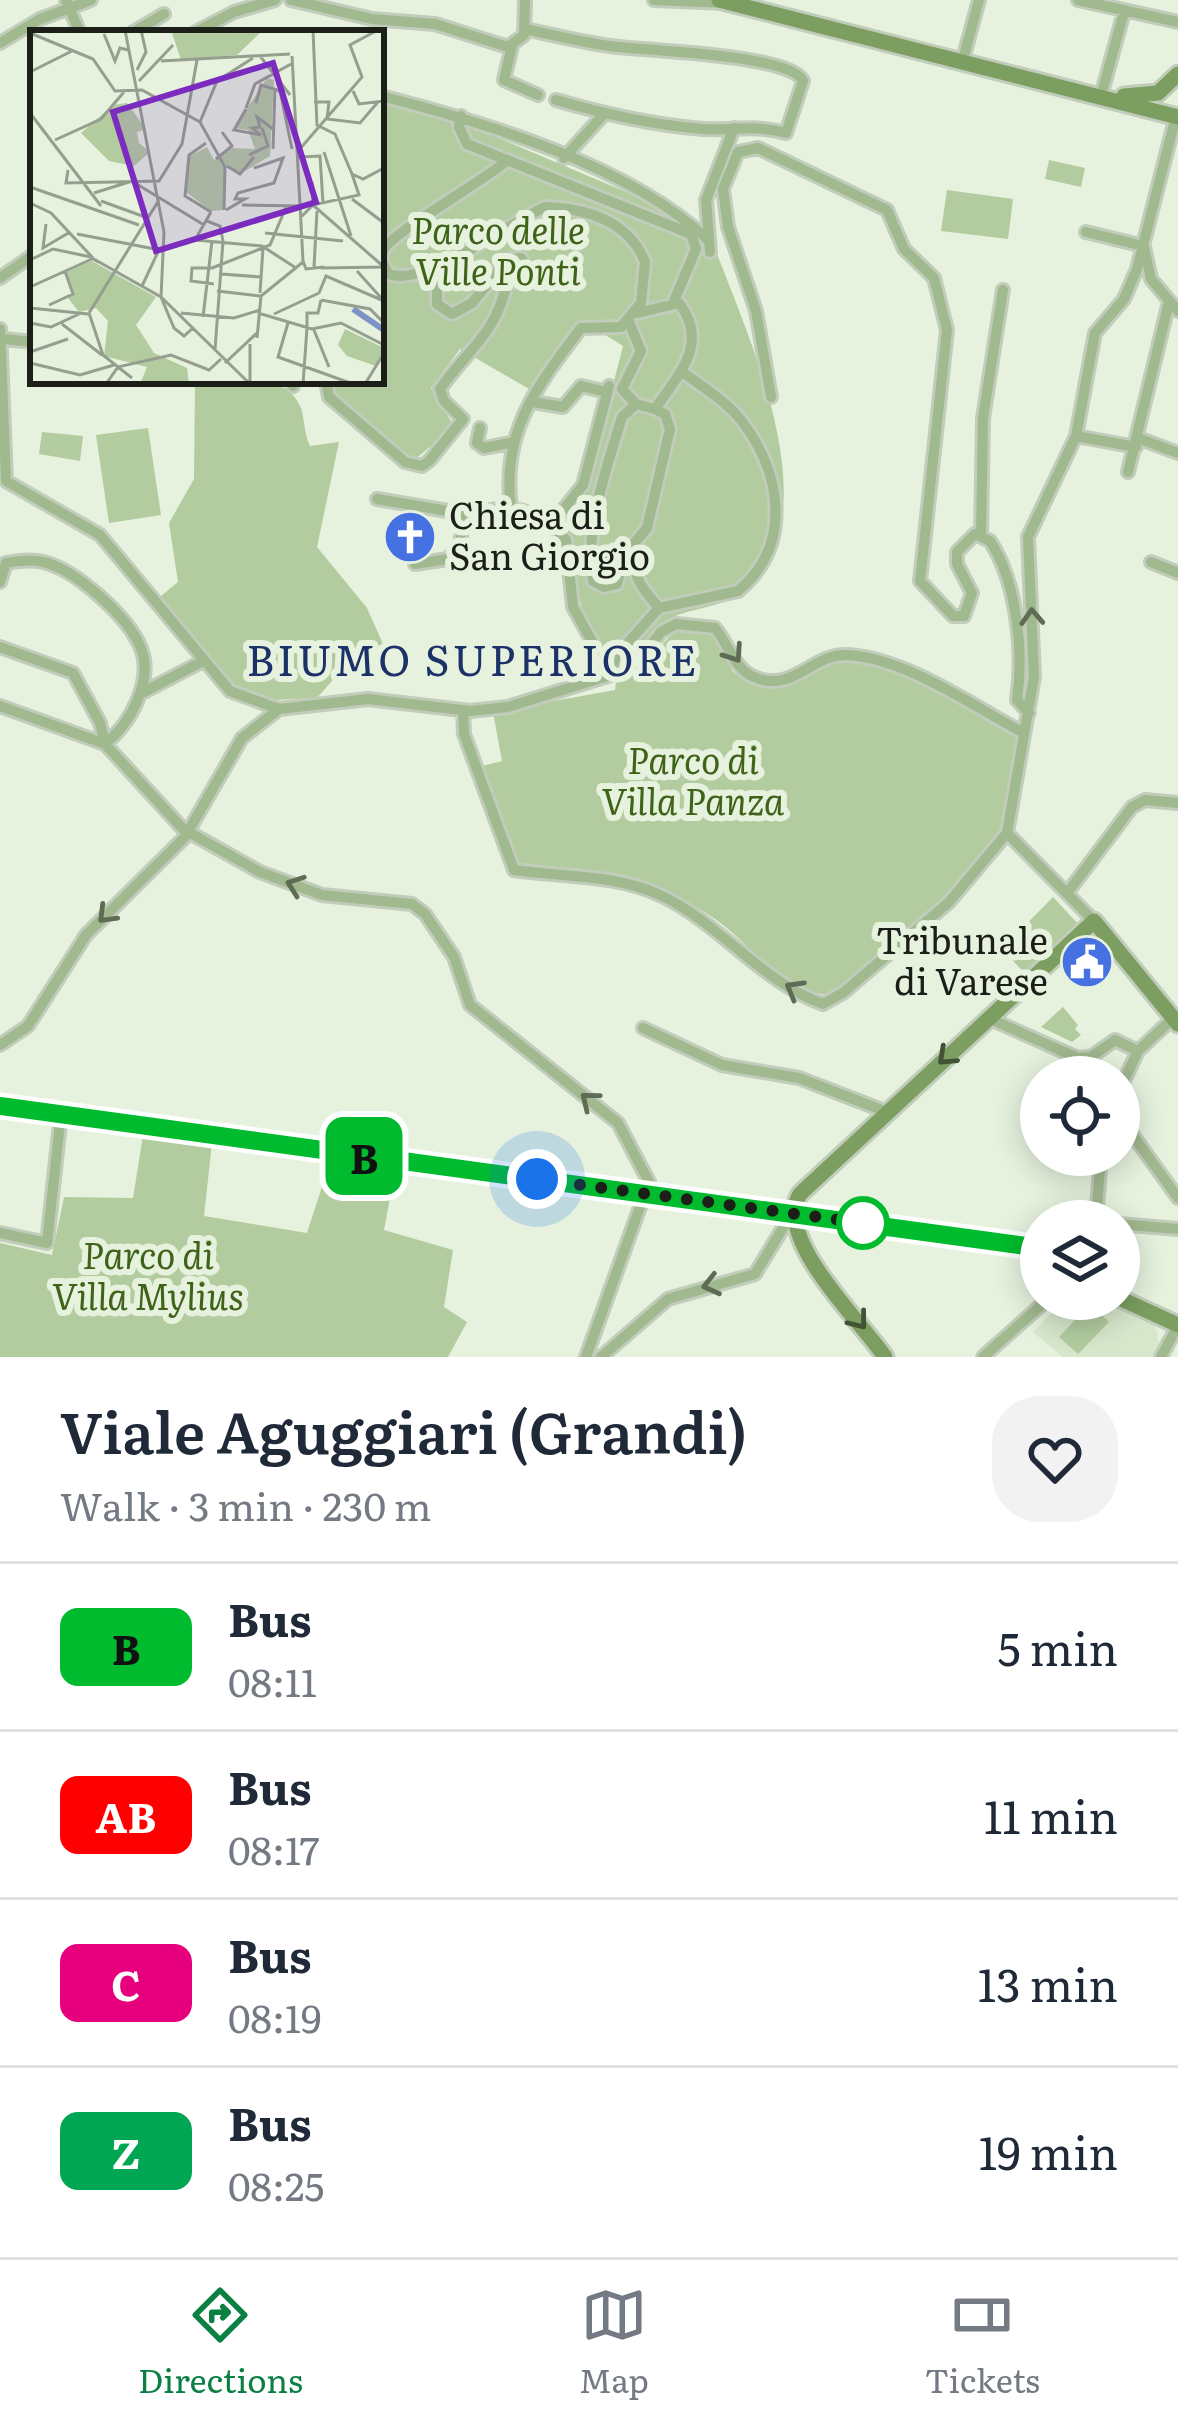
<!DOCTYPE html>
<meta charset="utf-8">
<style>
body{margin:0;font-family:Literata,serif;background:#f2f2f3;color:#1f2937;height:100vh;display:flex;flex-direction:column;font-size:45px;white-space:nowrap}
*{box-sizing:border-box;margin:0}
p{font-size:39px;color:#747a83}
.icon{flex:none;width:66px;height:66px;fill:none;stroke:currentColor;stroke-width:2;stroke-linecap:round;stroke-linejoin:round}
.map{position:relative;height:1357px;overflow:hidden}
.sheet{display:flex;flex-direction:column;background:#fff;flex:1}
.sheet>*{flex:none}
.badge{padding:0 24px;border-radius:18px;font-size:42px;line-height:78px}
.fabs{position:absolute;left:1020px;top:1056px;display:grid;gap:24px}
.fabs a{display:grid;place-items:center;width:120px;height:120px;border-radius:50%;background:#fff;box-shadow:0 6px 30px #0003;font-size:60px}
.you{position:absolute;width:60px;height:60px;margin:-30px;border:9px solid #fff;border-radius:50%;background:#1a73e8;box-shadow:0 0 0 18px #1a73e833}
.map>.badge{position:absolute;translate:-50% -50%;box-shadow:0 0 0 6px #fff}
.round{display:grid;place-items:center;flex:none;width:126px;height:126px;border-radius:48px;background:#f2f2f3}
.summary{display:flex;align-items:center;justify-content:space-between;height:204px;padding:0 60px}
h1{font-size:57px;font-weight:600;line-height:90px}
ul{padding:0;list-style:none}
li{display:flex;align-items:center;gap:36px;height:168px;padding:0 60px;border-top:3px solid #e0e1e3}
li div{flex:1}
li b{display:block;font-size:45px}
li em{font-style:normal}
li .badge{min-width:132px;font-weight:700;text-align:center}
.tab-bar{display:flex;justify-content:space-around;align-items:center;height:168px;border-top:3px solid #e0e1e3;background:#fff;font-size:33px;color:#747a83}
.tab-bar a{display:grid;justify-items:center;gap:6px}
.tab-bar .on{color:#0b8043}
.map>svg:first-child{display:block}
.built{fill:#d7e7cc}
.green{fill:#b2cc9f}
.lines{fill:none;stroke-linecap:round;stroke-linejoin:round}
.street-casing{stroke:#c1ccba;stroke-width:16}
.secondary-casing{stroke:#c1ccba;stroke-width:21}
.street{stroke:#a1b98f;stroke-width:10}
.secondary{stroke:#7c9e60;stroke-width:15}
.oneway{stroke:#5e6c54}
.oneway2{stroke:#425235}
.line-casing{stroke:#fff;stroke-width:27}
.line{stroke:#00bb2d;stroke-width:18}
.walk{stroke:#1b1f18;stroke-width:12;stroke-dasharray:0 21.6}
.stop-dot{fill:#fff;stroke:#00bb2d;stroke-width:6}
.labels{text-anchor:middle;stroke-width:12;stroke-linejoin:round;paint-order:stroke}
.park-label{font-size:36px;font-style:italic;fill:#3f6319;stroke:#e6f2de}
.poi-label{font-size:36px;fill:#1b1f18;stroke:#e6f2de;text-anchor:start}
.quarter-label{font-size:42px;letter-spacing:3px;fill:#1c3168;stroke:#e6f2de}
.inset-river{fill:none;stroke:#7c93c5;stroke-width:6}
.inset-road{fill:none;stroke:#959e8f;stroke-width:3}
.view{fill:#7b2cbf;fill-opacity:0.15;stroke:#7b2cbf;stroke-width:6}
.inset-edge{fill:none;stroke:#1b1f18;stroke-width:6}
</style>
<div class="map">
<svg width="1178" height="1357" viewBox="0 0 1178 1357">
<rect width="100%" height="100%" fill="#e6f2de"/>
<path class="built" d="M1065,1299H1102L1155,1324L1160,1346L1152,1357H1063L1033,1332Z"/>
<path class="green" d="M381,101L463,123L664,208L693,228L704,245L713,243C745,331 831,506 750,586C729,607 699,606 673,617C651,626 648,652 627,660C577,643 576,581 573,537L559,523L587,486L623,346L588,324L541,396L460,349L431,388L454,426L412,462L333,396L332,381H381Z
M1049,160L1085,168L1081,187L1045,179Z
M947,190L1013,199L1008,239L941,231Z
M195,381C228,381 286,369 301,408C305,421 304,434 310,446L339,442L317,547L367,608L383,644L356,654L316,699C298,697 276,702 259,699C217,690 183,632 155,601L178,582L169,523L194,479Z
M148,428L161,515L109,523L96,435Z
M42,432L83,436L80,461L39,454Z
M677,628L711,632L728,643L732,671C785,714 808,651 853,659C904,669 970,711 1018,734C1013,764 1013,808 999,835C970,888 877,956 829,995C781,991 752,945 715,919C656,878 589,865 520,867L482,766L502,761L493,712L615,690L617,673L642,667Z
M1053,897L1081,927L1028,977L1002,949Z
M1063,1007L1078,1025L1075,1029L1081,1035L1072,1042L1041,1027Z
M143,1135L212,1143L204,1216L307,1233L329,1165L395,1171L384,1230L453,1250L444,1307L467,1322L448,1357H0V1243L52,1255L64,1197L133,1198Z
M1090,1304L1109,1322L1078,1354L1059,1337Z"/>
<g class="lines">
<g class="street-casing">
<path id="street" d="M66,0L80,33
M291,0L372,19L435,24L508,47L524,35L525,0
M654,0L726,3
M1078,0L1178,22
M525,29C553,35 581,42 610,46C643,51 791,54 803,81L786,133C750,124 737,131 703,129C653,125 604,114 556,100
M132,33L164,14
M194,33L234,12L275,0
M0,43L40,19L91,0
M512,46L504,80L538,95
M962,63L979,0
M381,96C486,123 628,165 707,239
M1101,96L1124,12
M461,116L459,127L467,144L691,234L696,249L674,301
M564,158L604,114
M508,160C485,180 393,232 384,249C379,258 383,266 389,274C425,288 508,223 545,207C586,208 629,221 645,262L641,303L621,327L581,328C537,386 501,432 511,507
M1086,232L1135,244
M1144,247L1151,279L1178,311
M710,252L706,200L734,128
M0,278L33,255
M629,322L641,351L622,389L636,404L655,409
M0,329L6,481L100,535L230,691L279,709
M3,339L33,342
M292,381L293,386
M326,381L329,397L405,462L422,466L429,461L463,419L444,401L440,389C468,349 494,336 506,287L528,269L521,258L507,260L472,303L452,314L437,304V288L464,254
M771,397L756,311L728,227L723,189L738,152L758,148L887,210L904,249L934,278L947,330L920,581L953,616H964L972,593L957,564V552L975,534L990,541C1017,582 1024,652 1017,700L1029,713
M533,402L563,407L581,386L607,392
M480,428L477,443L484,448L510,443
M1076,436L1136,447
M1138,438L1178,453
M1128,472L1169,302
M377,499L465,514
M551,525L583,485L609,386
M981,537L983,418L1003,290
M638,548C629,575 642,588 659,608
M597,559L613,558L622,565L617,584L604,587L593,581C584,530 606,470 622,417L636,404
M619,561L647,528L670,429L665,414L655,409C679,374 710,343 679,303L637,313
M1151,562L1178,573
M415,564L448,559L460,543L465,514L511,507L544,518L566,540L573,607L610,674
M0,582L6,563C17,561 31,559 43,562C75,569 127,616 140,646C155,680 130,724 105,744L100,723L73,673L0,647
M610,674L616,656L659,608L738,591C793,545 782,473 741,420C725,400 701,386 681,371
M140,694L203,661
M0,706L105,744L183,829L260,872L322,895L412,904L425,914L454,957L470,1005L618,1123L649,1182L586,1357
M463,710L464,734L514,870C563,877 614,874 660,895C720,923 760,981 823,1004L844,992L949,902L1007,833L1034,677L1028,537L1076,436L1095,333L1124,299L1137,269L1176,116
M1007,833L1094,921
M1068,892L1132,807L1145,800L1178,803
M988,1018L1078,1058L1091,1057L1115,1040L1138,1051
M643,1028L722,1065L799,1078L887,1112
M0,1045L28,1026L86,935L185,837L242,738L279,709L368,699L470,711L508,707L633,668L661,632L676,624L715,628C728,643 734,669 754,677C793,694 812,653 848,655C908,659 972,706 1024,733
M1119,1091L1138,1051L1172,1019
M1119,1116L1178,1198
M1060,1212L1082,1221
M1096,1221L1101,1155
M1119,1224L1178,1229
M0,1233L47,1243L61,1114
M601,1357L668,1299L755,1274L792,1213
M983,1357L1048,1299
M1161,1357L1178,1325"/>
</g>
<g class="secondary-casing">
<path id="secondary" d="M719,0L1178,117
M1124,96L1158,93L1178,74
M0,1106L1041,1248
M1119,1298L1178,1325
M885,1357C860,1320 773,1238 800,1194L1094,921L1178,1024"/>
</g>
<use href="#street" class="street"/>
<use href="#secondary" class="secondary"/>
</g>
<defs><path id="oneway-chevron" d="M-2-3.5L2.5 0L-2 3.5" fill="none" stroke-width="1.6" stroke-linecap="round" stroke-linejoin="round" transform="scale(3)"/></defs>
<g class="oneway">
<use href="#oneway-chevron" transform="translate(1032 617) rotate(-93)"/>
<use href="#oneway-chevron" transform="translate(734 654) rotate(56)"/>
<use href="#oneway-chevron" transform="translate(295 885) rotate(-160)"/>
<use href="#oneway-chevron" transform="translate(106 915) rotate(135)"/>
<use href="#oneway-chevron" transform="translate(794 989) rotate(-150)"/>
<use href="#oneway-chevron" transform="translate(589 1100) rotate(-141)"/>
<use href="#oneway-chevron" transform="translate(711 1285) rotate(166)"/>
</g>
<g class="oneway2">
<use href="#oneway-chevron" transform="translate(946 1057) rotate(137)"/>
<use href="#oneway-chevron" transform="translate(859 1321) rotate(52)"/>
</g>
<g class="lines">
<g class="line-casing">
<path id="line" d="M0,1106L1041,1248"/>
</g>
<use href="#line" class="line"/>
<path class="walk" d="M537,1179L863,1223"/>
</g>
<defs>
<g id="church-disc" transform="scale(2.7)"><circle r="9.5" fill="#4571e3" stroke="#e6f2de"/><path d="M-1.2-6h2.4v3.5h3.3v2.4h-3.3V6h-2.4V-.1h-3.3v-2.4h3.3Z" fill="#fff"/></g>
<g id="civic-disc" transform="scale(2.7)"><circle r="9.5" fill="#4571e3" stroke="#e6f2de"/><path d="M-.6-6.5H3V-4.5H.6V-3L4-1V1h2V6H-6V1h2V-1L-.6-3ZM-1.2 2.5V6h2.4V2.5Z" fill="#fff"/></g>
</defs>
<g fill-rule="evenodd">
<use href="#church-disc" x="410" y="537"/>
<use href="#civic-disc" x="1087" y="962"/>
</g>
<circle class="stop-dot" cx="863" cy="1223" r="24"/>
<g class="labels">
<g class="park-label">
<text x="498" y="244">Parco delle<tspan x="498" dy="41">Ville Ponti</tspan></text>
<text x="693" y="774">Parco di<tspan x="693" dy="41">Villa Panza</tspan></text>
<text x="148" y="1269">Parco di<tspan x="148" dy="41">Villa Mylius</tspan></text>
</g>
<g class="poi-label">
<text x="449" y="529">Chiesa di<tspan x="449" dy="41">San Giorgio</tspan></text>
<text x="1048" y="954" text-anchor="end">Tribunale<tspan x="1048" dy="41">di Varese</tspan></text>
</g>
<g class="quarter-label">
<text x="473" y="676">BIUMO SUPERIORE</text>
</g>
</g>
<g transform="translate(30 30)">
<rect width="354" height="354" fill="#e6f2de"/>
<path d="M141,0H233L207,25L151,30ZM237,48L244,50L240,126L210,144L196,137L193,180L181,181L156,162L160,126L177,117L184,130L202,118L225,119L218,100L204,98ZM97,73L116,99L107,102L109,113L120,122L104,136L79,131L51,103L83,75ZM62,231L126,267L106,295L124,323L157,338L159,354H110L117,337L74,326L78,291L66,278L49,282L38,268L44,264L36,242ZM315,299L354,318L346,336L317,326L308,315Z" fill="#b2cc9f"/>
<path class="inset-river" d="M323,279L354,300"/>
<path class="inset-road" d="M95,0L134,202L131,267M283,0L287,95L305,104L322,144M0,3L63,29L85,61L112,60L170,92L195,137L194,180M74,4L85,31L90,18L98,20M230,26L260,65M262,26L273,231L276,239L294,237M131,31L260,24M107,40L116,22L111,0M0,42L42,21M109,51L143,15M323,61L329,74L354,71M284,72H299L297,89L330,93L348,72M226,73L231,55L250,61L262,119M216,78L225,54L261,34M216,79L204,100L231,105L222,98L230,97L227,87L243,99M0,83L71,176M170,92L187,51L223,28M25,110L71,89L94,62M176,113L159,125L155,166L181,182M243,119L245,58M269,120L332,47L320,15L346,1M294,122L321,206M219,125L238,116L232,98M269,127L290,126L293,173M186,129L202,116L192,102M197,136L210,144L224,127M38,140L36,153L129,151L152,114L167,30M282,152L283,175L329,165L322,144L333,149L354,138M105,153L174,195M0,157L109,195M64,163L99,152M322,169L354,193M71,171L115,187M0,173L21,183L63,228M212,175L272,176M196,180L215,169H205L208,163L244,153L253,128L224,138M181,182L165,210L232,216L266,238M272,186L283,175L354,237M177,191L190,196L193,211L185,320M16,194L13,218L40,202M235,203L313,211M47,204L130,220M0,230L23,219L61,227M68,232L62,228L131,267L220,354M284,237L287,181M182,238L240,215L256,177M183,238H162L161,251L184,254M291,238L354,237M327,241L353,270M191,244L231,247M112,256L128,222M0,257L62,229M187,261L230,266M230,263L233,218M289,263L296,246L354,271M131,267L144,298L154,306L164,297M291,270L340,279L354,293M19,275L43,264L35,241M0,278L58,284M59,283L73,325L88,337L141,325L179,340L191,329M59,283L129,170M151,283L204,288L230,280M228,283L282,299L311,293L354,315M244,284L289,263M173,287L182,211M0,293L21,297L49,284M258,293L248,327L323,354M32,294L72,325M277,298V283H288L291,270M284,300L299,337M227,308L231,266L273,232M220,314V354M0,322L38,309M0,333L50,345L84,335M195,333L228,302M76,354L88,337L102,348M273,354L277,298M335,354L354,323"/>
<path class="view" d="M243,33L286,172L126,221L83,82Z"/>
<rect width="354" height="354" class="inset-edge"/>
</g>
</svg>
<div class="fabs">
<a><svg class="icon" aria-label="locate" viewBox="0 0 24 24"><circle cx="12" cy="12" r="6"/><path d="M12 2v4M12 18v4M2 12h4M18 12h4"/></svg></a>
<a><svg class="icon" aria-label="layers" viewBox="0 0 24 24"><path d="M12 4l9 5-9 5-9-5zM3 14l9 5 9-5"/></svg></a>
</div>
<div class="you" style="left:537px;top:1179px"></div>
<b class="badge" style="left:364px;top:1156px;background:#00bb2d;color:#111">B</b>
</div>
<section class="sheet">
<div class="summary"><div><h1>Viale Aguggiari (Grandi)</h1><p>Walk · 3 min · 230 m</p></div><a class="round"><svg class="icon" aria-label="heart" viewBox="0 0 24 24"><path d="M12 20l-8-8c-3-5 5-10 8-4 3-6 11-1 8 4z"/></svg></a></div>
<ul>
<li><span class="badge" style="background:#00bb2d;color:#111">B</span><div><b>Bus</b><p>08:11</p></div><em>5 min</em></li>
<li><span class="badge" style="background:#f00;color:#fff">AB</span><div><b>Bus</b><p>08:17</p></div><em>11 min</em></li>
<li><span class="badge" style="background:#e6007e;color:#fff">C</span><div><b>Bus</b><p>08:19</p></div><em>13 min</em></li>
<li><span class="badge" style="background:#00a651;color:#fff">Z</span><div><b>Bus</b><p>08:25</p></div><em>19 min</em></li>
</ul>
</section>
<nav class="tab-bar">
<a class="on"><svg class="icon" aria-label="directions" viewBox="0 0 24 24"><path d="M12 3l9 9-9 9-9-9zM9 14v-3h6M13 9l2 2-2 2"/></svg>Directions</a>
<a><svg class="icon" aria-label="map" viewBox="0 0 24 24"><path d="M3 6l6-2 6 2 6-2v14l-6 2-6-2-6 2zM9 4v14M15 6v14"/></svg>Map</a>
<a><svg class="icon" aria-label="tickets" viewBox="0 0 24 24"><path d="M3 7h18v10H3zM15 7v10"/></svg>Tickets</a>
</nav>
